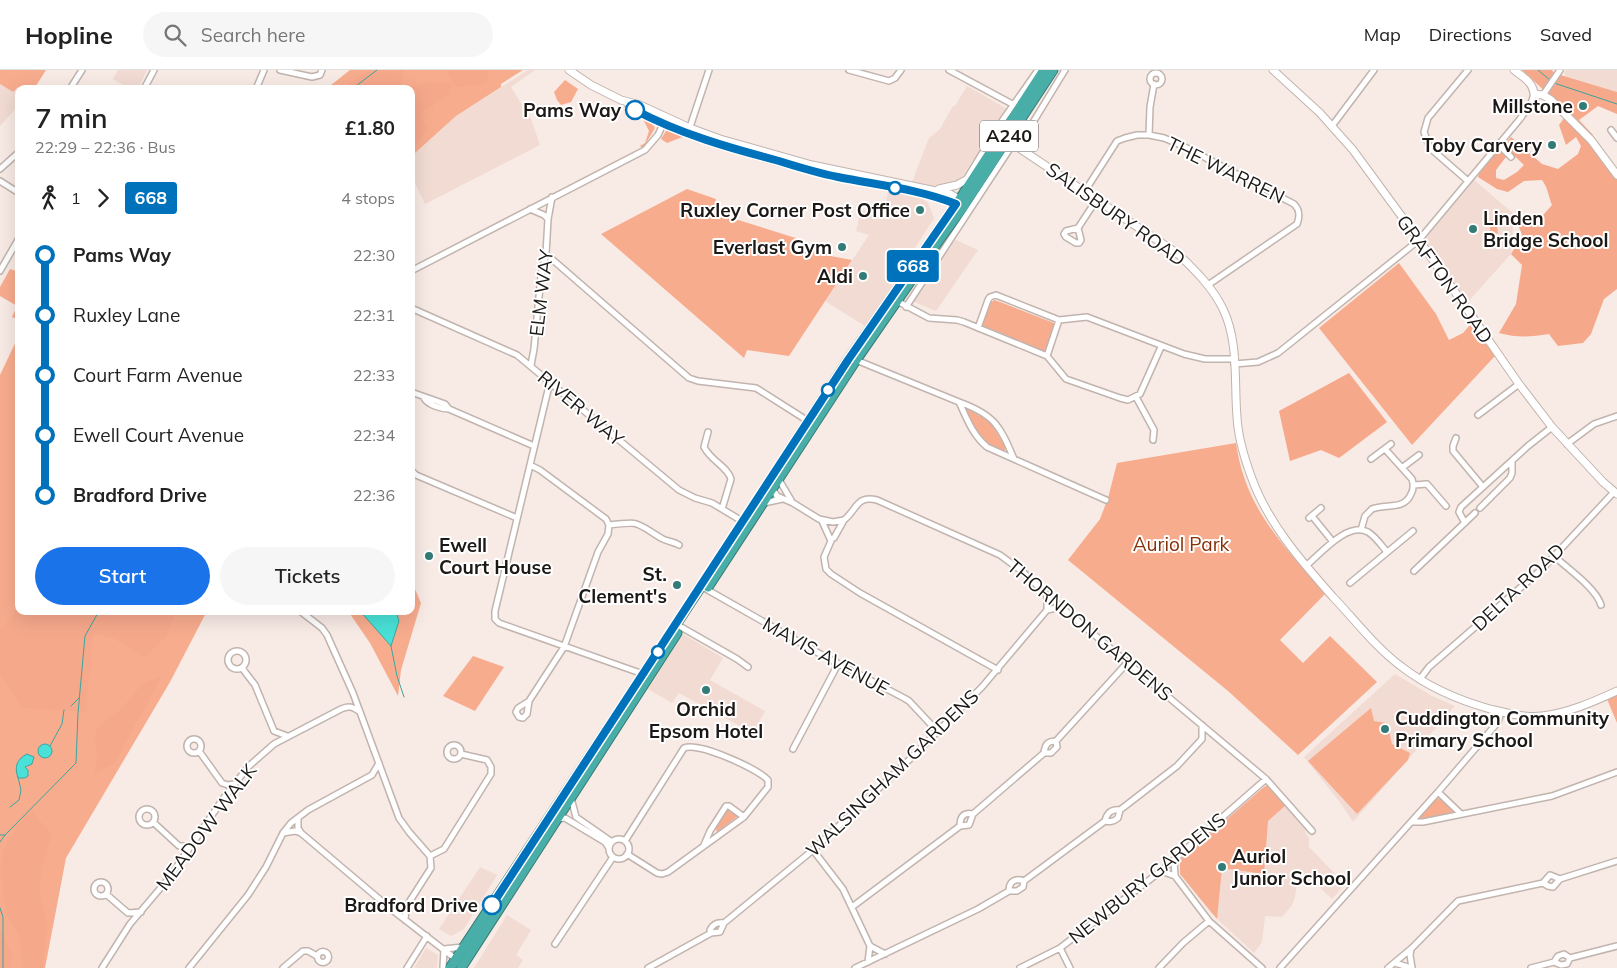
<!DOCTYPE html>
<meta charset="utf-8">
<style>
body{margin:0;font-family:Mulish,sans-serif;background:#f6f6f6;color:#222;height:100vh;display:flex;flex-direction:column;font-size:19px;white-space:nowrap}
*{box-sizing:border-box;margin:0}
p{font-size:16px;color:#767676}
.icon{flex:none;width:28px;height:28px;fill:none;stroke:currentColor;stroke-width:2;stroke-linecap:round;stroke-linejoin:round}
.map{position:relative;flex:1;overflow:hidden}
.sheet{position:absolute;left:15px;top:15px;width:400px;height:530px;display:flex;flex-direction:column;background:#fff;border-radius:10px;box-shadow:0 5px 20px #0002}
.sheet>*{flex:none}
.badge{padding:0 10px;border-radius:4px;font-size:18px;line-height:32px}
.map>.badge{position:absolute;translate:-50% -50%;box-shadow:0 0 0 2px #fff}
.legs{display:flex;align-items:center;gap:8px;height:55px;padding:0 20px;font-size:16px}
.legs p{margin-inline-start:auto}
.head{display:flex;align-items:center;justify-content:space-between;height:85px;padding:0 20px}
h1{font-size:28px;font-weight:600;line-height:38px}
.primary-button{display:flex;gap:10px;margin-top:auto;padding:10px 20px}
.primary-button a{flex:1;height:58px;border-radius:30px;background:#1a73e8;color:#fff;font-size:20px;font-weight:600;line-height:58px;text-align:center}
.primary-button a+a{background:#f6f6f6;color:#222}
ul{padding:0 20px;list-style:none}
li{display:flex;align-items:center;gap:18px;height:60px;font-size:19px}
li i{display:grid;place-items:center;width:8px;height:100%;margin:0 6px;background:currentColor}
li i::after{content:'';width:12px;height:12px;margin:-6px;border:4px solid;border-radius:50%;background:#fff}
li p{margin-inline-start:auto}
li:first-child i{background:linear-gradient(#0000 50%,currentColor 0)}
li:last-child i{background:linear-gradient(currentColor 50%,#0000 0)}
header{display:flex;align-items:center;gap:30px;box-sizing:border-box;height:70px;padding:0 25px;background:#fff;border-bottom:1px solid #e0e0e0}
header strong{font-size:24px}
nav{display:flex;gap:28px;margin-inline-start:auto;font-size:18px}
.search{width:350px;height:45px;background:#f6f6f6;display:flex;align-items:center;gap:12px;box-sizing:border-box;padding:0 18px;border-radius:28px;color:#767676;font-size:19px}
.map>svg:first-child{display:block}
.built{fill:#f1dbd3}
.green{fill:#f8ac8e}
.forest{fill:#f6a88b}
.water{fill:#49e1d8;stroke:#3ca59e}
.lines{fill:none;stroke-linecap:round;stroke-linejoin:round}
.stream{stroke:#3ca59e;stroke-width:1}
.street-casing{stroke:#c1b4ae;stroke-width:8}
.secondary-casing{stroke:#c1b4ae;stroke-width:9}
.highway-casing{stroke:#397a75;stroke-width:11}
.street{stroke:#fff;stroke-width:5}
.secondary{stroke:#fff;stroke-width:7}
.highway{stroke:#49aea8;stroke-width:9}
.line-1-casing{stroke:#fff;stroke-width:11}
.line-1{stroke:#0072bc;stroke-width:8}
.poi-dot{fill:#337b77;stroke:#fff;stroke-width:2}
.stop-1-dot{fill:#fff;stroke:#0072bc;stroke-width:2.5}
.labels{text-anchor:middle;stroke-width:4;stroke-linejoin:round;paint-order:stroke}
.shield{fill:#fff;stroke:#605d5c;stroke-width:1}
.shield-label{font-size:18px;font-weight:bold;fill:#1c1816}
.poi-label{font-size:19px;font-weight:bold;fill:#1c1816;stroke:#fff;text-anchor:end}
.stop-label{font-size:19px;font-weight:bold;fill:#1c1816;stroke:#fff;text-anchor:end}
.street-label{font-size:19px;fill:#1c1816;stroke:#fff}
.park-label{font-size:19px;fill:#843107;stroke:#fff}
</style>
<header>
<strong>Hopline</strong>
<div class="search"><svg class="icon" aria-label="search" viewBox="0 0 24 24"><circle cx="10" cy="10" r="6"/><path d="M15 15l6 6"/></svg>Search here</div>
<nav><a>Map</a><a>Directions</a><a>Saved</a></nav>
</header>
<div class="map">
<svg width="1617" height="898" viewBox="0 0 1617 898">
<rect width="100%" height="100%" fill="#f8eae5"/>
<path class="built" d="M118,0H147L138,19H130L113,9Z
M528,0H535L511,17L531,49L540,75L425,134L411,105V88L415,83L456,46Z
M1566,0H1617V22L1565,6L1564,2Z
M0,14L13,22L18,17L20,19H19V35L0,56Z
M967,16L1007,39L959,111L940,117L912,112L929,68L940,59L953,36H955Z
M1474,110L1514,144L1511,184L1466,234L1422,173Z
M889,120L918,126L928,133L934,148L892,214L893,216L865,256L825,231L869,165L856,161L861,140L880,145L885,134Z
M956,170L978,180L936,241L912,231L952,173Z
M683,564L723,588L710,610L765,641L753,663L679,623L672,633L648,619Z
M1395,604L1432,626L1455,636L1353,752L1342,735L1304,687Z
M1268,715L1271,717L1305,758L1306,764L1309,768V777L1345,814L1332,829L1316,814L1297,813L1295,827L1292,835L1282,847L1265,846L1262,872L1254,883L1211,843L1180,804L1179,791L1180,788L1264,717Z
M480,797L497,805L464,859L451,866L439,859Z
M507,845L531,860L516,885L523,890L518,898H474Z
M426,878L438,885L437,898H414Z"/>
<path class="green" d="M0,0H46L34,19H20L18,17L13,22L0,14Z
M350,0H523L501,14V17L456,46L415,83L411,88V19H326Z
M565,10L578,19L571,32L561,35L557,30L554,22Z
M642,47L650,51L655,58L645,75L642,78L640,76L645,73L649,61Z
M670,60L685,66L667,73L661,69L666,61Z
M687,119L716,129L715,134L721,136L719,144L802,170L825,185L852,190L789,286L747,280L744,288L601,164Z
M1496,150L1498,163L1491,165L1489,151Z
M1399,193L1436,244L1449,270L1463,263L1471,254L1495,286L1412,375L1319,258Z
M10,199L19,202V250L12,247L17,236L0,226V217Z
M995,230L1054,253L1056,257L1046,282L983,256L982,253L991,232Z
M19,265V541H207L170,612L66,788L45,898H0V305Z
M967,338L991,353L1006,377L1005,381C988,379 964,355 967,338Z
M1236,373C1238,385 1240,396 1244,407C1259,453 1295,488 1325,524L1280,570L1303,593L1330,566L1377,612L1298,685L1228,621L1068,490L1100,449L1108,428L1117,393Z
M411,510L421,533L401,600L398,626L370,573L348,541H411Z
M473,586L504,597L475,641L443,626Z
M1617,625V653L1607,629Z
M1371,638L1374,651L1387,653L1392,674L1410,683L1408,690L1357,744L1308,691Z
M1268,715L1271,717L1286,735L1268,751L1264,804L1222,798L1217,849L1180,804V790L1264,717Z
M1436,728L1441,729L1453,740V743L1420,749L1419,746Z
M727,738L738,744V746L717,762L715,757Z"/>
<path class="forest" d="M368,0H405L402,8L401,19H343Z
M451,0H486L489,9L484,14L458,17L454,15L447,2Z
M1522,0H1552L1554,3L1617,22V44L1598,36L1579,50L1593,65L1591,67L1562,37Z
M428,12L451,13L449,25L421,43L427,59L411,83V19H403Z
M1565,47L1593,78L1617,108V219L1604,229L1591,264L1583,273L1558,276L1549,264C1531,267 1517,268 1499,263L1516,234L1522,195L1511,184L1522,165L1514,144L1537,152L1552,135C1548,125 1548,118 1542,110L1524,111L1508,122L1497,119L1478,107L1480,101L1498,81L1503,82L1506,87L1496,100V108L1504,110L1517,102L1524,95L1504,76L1511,67L1542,94L1558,99L1578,84L1581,76L1576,67L1566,75L1559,55Z
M1349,303L1387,352L1339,388L1321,380L1290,391L1279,341Z
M19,535V541H176L166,567L145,588L113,568L93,563L86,642L22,638L0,604V559L9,550Z
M162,606L114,694L94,704L97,685L94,668L98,657L121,639L143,613Z
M32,741L52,765L41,798L40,825L47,855L43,898H23L20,868L6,845L1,805L3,780L18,754Z
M0,858L12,885L11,898H0Z"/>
<path class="water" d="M360,541H396L399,551L391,576Z
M38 681a7 7 0 1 1 14 0a7 7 0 1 1-14 0Z
M27,684L34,687L32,694L25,697L28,700V706L25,708H18C14,696 17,689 27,684Z"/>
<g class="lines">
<path class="stream" d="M1538,0L1551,11
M1554,13L1617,34
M352,19L377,0
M391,576L397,606L404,627
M71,636L79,628
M50,676L62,654L64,640
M10,737L19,730L21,720L18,707
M0,765H5
M0,772L5,765L76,693L78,643L85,566L99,541
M0,838L3,847V898"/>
<g class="street-casing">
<path id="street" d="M280,0L312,7L320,5L322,0
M849,0L889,11L895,8L901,0
M949,0L1014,35
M1150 9a6 6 0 1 1 12 0a6 6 0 1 1-12 0Z
M70,19L82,0
M144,19L154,0
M256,19L264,0
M1543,25L1560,0
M1332,56L1374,0
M689,60L709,0
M1611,60L1617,68
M1149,65L1150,37L1154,14
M1498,74L1511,87
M1018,77L1065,0
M0,99L19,82
M967,108L1000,54L1038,0
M0,111L19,123
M1468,111L1430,78L1424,62L1428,48L1468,0
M1085,121L1117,71L1125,68L1137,65H1149L1164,68L1183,76L1294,134C1300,140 1300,146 1297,154L1208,215
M530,139L544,145L548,149
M1078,158L1066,161L1064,164L1066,167L1076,173H1079L1081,170L1078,158L1097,129
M546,184L689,308L698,311L756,318L808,351
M0,201L19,168
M411,201L645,80L658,65L664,52
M897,231L929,248L957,250L964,252L1047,286L1059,250L1087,247L1184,284L1205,289H1234
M906,237L1013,74
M411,238L517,285L679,420L695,428L712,433L742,451
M978,258L988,230L990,227L996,225L1059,250
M1047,286L1066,309L1120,328L1128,330L1140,324L1161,277
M856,290L959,332C967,349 972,364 987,377L1106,430
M1234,294L1258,292L1278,283L1419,170L1520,49L1531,33L1534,24
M531,295L534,279L541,206L546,184L548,149L552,127
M552,313L548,320L495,541V549L499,553L643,604
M411,322L445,334L449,339
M1136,327L1154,360L1153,370
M424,328C428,335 441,339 449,339L534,376
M959,332C995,345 1000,356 1014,389
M1478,345L1519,314
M708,362L704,377C711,391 728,397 731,409L722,439
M1456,368L1453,376V381L1483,417
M1567,374L1594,354L1617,346
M1371,389L1391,374
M1403,397L1419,385
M411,400L416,405L517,448
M778,408L791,430
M1414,415L1427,414L1446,436
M771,417L777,426L793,433L819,449L833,452L844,450C857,440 856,425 877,430L1000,485L1023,502L1047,525L1266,709L1312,761
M764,433L782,429
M1480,438L1510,408L1512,403V391
M1312,446L1333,472
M1309,448L1321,438
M822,451L831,471L824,487L826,499L831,504L860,523L998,600
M1465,453L1459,442L1461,437L1528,376L1552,357
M609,455C640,451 635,452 661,468C667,472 673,471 679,475
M1361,460L1365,446L1372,439C1385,433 1404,441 1411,424C1414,419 1414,415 1412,409L1385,379
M831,469L834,468L844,450
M1554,486C1568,499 1596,518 1601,535
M1306,496C1321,483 1348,451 1368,462C1376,467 1381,475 1387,482
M1414,501L1475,443
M1350,513L1413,461
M706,519L822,585L904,628L909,631L938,662
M1047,540L1061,537
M300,541L322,558L327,565L353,623L399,748L409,762L430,786L431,798L406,837L405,850
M681,557L737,589L748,597
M228 590a9 9 0 1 1 18 0a9 9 0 1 1-18 0Z
M242,598L255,615L274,661L287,666
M1420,609L1429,597L1542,499L1614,422
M529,631L518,638L516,642L519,647L523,648L527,644L529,631L564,577L598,482L608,464L609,455L606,449L540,400L530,395
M187 676a7 7 0 1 1 14 0a7 7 0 1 1-14 0Z
M447 682a7 7 0 1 1 14 0a7 7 0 1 1-14 0Z
M793,679L838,594
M199,681L222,713L228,715L234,714
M1044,683C1045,674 1048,671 1056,671
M1438,722L1461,744
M571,728L576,747L612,772
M139 747a8 8 0 1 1 16 0a8 8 0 1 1-16 0Z
M298,748V758L301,763
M557,749L565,748L605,772L609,778
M1105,751C1110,752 1113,752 1118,748L1120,740
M153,752L179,776H191
M1411,752H1423L1552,726L1617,702
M960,756C960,746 964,742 973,744
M283,763L295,761L301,763L391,839L457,890
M609 779a10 10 0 1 1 20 0a10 10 0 1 1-20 0Z
M625,771L684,678C699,672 756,698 768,710V717L744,747L668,802L662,804L657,803L627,784
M704,775L710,761L726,736H729L744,747
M813,780L843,819L870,876L885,884
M430,786L444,779L491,704V697L487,690L461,684
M1174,790L1175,806L1209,851L1262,898
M1161,801L1175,806
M94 819a7 7 0 1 1 14 0a7 7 0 1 1-14 0Z
M1543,813L1548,816L1553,817L1560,809L1617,791
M1009,821C1009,811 1015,808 1024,811
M106,824L128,843L141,842
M852,837L960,756L969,755L973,744L1044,683H1051L1057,677L1056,671L1128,592
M711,863L710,860C713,854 717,852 724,853
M555,874L613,787
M1060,878L1070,898
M444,879L463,877
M1411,879L1410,885L1412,898
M317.5 887a5.5 5.5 0 1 1 11 0a5.5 5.5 0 1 1-11 0Z
M868,892L870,876
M1554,892L1558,886L1564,884L1570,888L1617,876
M1395,893L1411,898
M102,898L130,854L169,808L225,726L249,696L274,674L341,639C349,635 353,637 360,642
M189,898L248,825L266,797L283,763L291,753L308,740L372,705L379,693
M283,898L303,881H308L317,886
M407,898L427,866
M443,898L444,879
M648,898L711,863L720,862L724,853L813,780L910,689L982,617L1047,540V525
M855,898L978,839L1009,821H1017L1023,817L1024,811L1105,751C1107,743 1111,739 1120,740L1177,696L1202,669V655
M1020,898L1060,878L1161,801L1266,709
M1159,898L1183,873L1209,851
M1280,898L1438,722L1498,652L1501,642
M1388,898L1412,878L1458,831L1543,813L1550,805L1560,809
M1531,898L1554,892L1561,895L1567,894L1570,888"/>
</g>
<g class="secondary-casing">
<path id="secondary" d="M569,0L591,15L621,30L640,35L690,58L720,69L812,95L950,124L964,132
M1273,0L1320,43L1353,80L1419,170L1519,314L1552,357L1603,412L1617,424
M1514,0C1523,7 1533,12 1534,24L1543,25L1551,30L1591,70L1617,105
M628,34C648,49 673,57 696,66C751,86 808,101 865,112C895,118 932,120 960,136
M1007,70L1178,184C1195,200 1213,218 1223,239C1239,272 1234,312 1237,347C1238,367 1244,387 1251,406C1267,452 1301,491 1333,527C1355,550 1376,578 1402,597C1428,617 1458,630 1490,639C1506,643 1525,648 1542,646C1568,643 1593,632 1617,621
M939,119L957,115L975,105"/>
</g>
<g class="highway-casing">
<path id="highway" d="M708,517L856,290L939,170L963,137L1053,0
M450,898L704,512L848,290L960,129L1044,0
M461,898L677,563"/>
</g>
<use href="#street" class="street"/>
<use href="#secondary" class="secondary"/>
<use href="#highway" class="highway"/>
</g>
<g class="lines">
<g class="line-1-casing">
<path id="line-1" d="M492,835L848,290L956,134C919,119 877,115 838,107C818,103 798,97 779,91C730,78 680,64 635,40"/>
</g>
<use href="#line-1" class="line-1"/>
</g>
<g class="poi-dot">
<circle cx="1583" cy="36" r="5"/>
<circle cx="1552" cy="75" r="5"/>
<circle cx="920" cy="140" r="5"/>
<circle cx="1473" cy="159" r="5"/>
<circle cx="842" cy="177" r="5"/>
<circle cx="863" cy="206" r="5"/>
<circle cx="429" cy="486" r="5"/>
<circle cx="677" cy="515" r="5"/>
<circle cx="706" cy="620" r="5"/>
<circle cx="1385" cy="659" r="5"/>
<circle cx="1222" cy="797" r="5"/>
</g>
<g class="stop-1-dot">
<circle cx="635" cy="40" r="9"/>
<circle cx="895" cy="118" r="6"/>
<circle cx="828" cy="320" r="6"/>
<circle cx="658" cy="582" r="6"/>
<circle cx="492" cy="835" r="9"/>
</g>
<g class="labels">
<rect class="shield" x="980" y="50.5" width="58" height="31" rx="4"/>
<g class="shield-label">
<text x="1009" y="72">A240</text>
</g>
<g class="poi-label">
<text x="1573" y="43">Millstone</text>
<text x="1542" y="82">Toby Carvery</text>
<text x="910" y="147">Ruxley Corner Post Office</text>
<text x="1483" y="155" text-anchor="start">Linden<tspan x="1483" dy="22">Bridge School</tspan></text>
<text x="832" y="184">Everlast Gym</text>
<text x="853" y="213">Aldi</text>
<text x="439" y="482" text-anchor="start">Ewell<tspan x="439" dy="22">Court House</tspan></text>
<text x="667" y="511">St.<tspan x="667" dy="22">Clement's</tspan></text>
<text x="706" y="646" text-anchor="middle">Orchid<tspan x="706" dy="22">Epsom Hotel</tspan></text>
<text x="1395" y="655" text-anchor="start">Cuddington Community<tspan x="1395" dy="22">Primary School</tspan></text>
<text x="1232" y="793" text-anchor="start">Auriol<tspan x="1232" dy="22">Junior School</tspan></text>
</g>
<g class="stop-label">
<text x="621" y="47">Pams Way</text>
<text x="478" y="842">Bradford Drive</text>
</g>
<g class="street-label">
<text transform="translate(1226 100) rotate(26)" y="7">THE WARREN</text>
<text transform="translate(1116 144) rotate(35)" y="7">SALISBURY ROAD</text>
<text transform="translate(1445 209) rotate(55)" y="7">GRAFTON ROAD</text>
<text transform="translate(541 223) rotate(-83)" y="7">ELM WAY</text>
<text transform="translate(581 338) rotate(40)" y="7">RIVER WAY</text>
<text transform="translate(1518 517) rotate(-43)" y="7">DELTA ROAD</text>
<text transform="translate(1090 560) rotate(40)" y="7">THORNDON GARDENS</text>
<text transform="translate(826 586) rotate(29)" y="7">MAVIS AVENUE</text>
<text transform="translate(892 703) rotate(-44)" y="7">WALSINGHAM GARDENS</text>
<text transform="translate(206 757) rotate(-53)" y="7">MEADOW WALK</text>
<text transform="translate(1147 808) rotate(-39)" y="7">NEWBURY GARDENS</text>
</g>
<g class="park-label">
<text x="1181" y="481">Auriol Park</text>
</g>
</g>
</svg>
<b class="badge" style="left:913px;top:196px;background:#0072bc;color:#fff">668</b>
<section class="sheet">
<div class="head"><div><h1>7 min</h1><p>22:29 – 22:36 · Bus</p></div><b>£1.80</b></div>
<div class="legs"><svg class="icon" aria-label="walk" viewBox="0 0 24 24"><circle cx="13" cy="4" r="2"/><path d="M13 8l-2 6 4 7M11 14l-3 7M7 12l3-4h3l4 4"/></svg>1<svg class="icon" aria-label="forward" viewBox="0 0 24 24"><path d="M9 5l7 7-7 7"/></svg><b class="badge" style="background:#0072bc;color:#fff">668</b><p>4 stops</p></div>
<ul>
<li><i style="color:#0072bc"></i><b>Pams Way</b><p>22:30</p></li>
<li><i style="color:#0072bc"></i><span>Ruxley Lane</span><p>22:31</p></li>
<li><i style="color:#0072bc"></i><span>Court Farm Avenue</span><p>22:33</p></li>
<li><i style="color:#0072bc"></i><span>Ewell Court Avenue</span><p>22:34</p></li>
<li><i style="color:#0072bc"></i><b>Bradford Drive</b><p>22:36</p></li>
</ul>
<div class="primary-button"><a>Start</a><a>Tickets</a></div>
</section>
</div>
